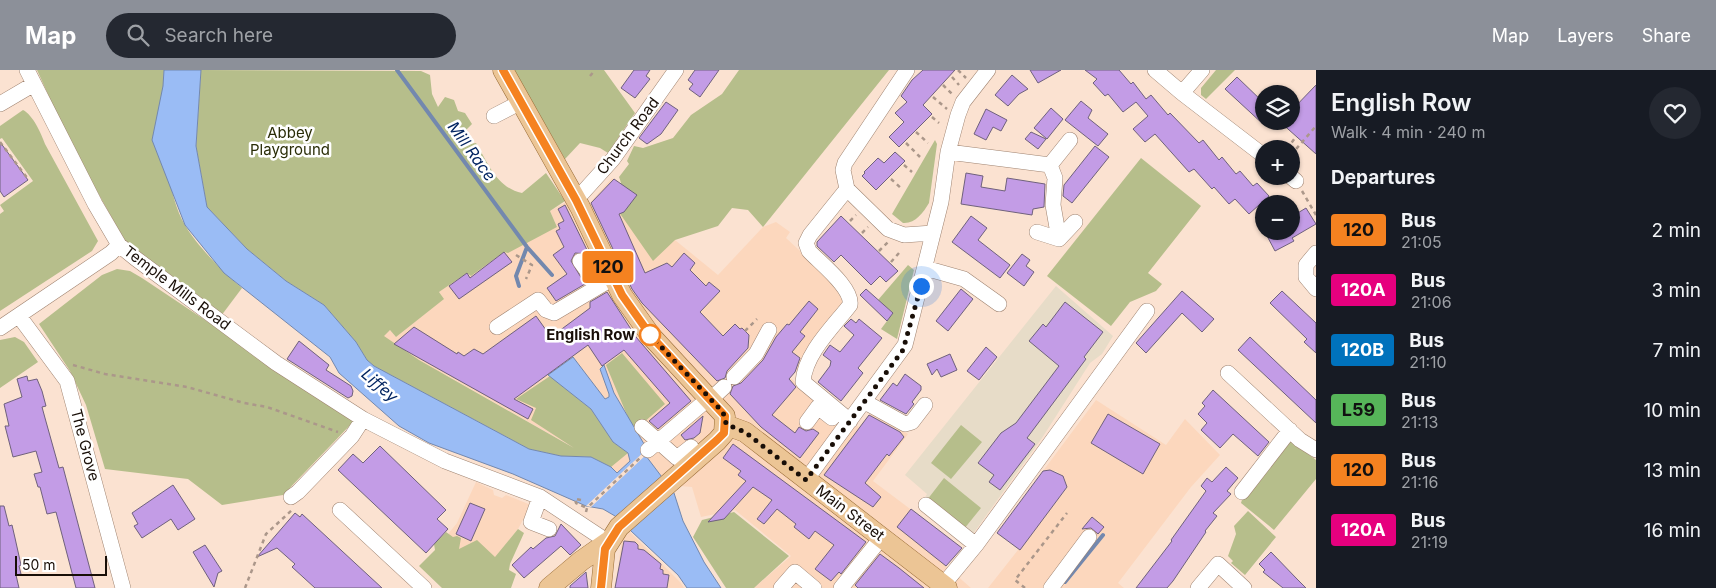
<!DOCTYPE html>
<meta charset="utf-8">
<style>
body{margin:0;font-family:Inter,sans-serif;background:#242831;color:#f1f3f6;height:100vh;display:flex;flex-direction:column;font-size:19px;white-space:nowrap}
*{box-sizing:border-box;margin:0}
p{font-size:16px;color:#9ea1a6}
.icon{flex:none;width:28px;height:28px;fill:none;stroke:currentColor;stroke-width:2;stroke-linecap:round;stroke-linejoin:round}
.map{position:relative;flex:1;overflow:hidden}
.panel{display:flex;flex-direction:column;background:#171b24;width:400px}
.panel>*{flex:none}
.badge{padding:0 10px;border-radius:4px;font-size:18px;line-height:32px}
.tools{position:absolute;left:1255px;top:15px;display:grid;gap:10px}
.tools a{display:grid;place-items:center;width:45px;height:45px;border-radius:50%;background:#171b24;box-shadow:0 1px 4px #0004;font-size:25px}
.scale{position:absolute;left:15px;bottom:12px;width:92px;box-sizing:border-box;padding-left:5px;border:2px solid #180e07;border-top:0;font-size:14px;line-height:18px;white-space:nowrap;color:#180e07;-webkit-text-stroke:4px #fff;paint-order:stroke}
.you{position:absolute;width:25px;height:25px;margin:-12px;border:4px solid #fff;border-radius:50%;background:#1a73e8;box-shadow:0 0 0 8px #1a73e833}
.map>.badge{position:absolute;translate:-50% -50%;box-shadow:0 0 0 2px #fff}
h2{padding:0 15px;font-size:19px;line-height:45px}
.round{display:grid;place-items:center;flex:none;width:52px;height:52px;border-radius:26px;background:#242831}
.head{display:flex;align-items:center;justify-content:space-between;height:85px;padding:0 15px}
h1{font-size:24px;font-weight:600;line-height:38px}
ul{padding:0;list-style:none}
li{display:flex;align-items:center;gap:15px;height:60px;padding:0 15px}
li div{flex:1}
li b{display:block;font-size:19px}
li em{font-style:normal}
li .badge{min-width:55px;font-weight:700;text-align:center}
header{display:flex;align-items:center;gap:30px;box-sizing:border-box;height:70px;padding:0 25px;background:#8c9099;color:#fff}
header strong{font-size:24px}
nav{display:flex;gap:28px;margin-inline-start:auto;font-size:18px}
.search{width:350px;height:45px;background:#242831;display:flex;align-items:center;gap:12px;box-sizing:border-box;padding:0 18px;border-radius:28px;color:#9ea1a6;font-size:19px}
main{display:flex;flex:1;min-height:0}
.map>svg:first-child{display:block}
.built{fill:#fcd7bd}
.education{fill:#e7dcc8}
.green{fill:#b6be8b}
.water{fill:#9abcf5;stroke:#7388ae}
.pier{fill:#fbe2d1}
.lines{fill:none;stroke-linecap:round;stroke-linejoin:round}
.stream{stroke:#7388ae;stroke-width:4}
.building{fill:#c39ce6;stroke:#6f617c}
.minor-casing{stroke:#9f8370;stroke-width:16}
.major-casing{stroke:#996c36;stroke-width:21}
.path{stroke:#ab978a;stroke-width:2.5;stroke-dasharray:4 4;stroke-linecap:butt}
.minor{stroke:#fff;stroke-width:15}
.major{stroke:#ecc595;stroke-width:20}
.line-casing{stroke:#fff;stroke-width:11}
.line{stroke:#f58220;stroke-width:8}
.walk{stroke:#180e07;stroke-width:5;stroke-dasharray:0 9}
.stop-dot{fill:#fff;stroke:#f58220;stroke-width:2.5}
.labels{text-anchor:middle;stroke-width:5;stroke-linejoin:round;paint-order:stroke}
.park-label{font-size:15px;fill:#2a2d07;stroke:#fff}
.street-label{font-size:15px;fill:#180e07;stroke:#fff}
.stop-label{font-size:15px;font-weight:bold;fill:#180e07;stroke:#fff;text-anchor:end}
.water-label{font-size:16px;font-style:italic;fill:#032561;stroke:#fff}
</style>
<header>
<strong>Map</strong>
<div class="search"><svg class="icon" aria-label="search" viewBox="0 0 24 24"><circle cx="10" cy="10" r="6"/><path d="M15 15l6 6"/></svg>Search here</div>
<nav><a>Map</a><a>Layers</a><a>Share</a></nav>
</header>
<main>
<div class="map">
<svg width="1316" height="518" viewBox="0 0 1316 518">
<rect width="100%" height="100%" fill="#fbe2d1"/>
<path class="built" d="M612,108L638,124L675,170L718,205L763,157L776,152L790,162L786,168L823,202L845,233L805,292L790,308L859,357L872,341L883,346L908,364L873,411L946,466L938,489L971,518H754L791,486L735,440L701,447L692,417L667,415L645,386L618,403L446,305L416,298L377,272L390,260L396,267L407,258L443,229L439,222L468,201L503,181L557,157L550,141L571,129L589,134Z
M1096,330L1166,375L1185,349L1220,385L1191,417L1118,513L1124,518H988L1067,418L1063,406L1056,401H1043Z
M476,412L493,420L494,425L502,428L506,425L531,435L518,459L490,494L435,480L457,453Z
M629,461L680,512L684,518H615L622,470Z"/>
<path class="education" d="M1056,216L1113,266L1102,284L1090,293L1042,368L965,475L919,437L927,424L905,405Z"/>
<path class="green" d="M37,0H164C162,43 163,118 185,155C197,176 224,203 242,218L221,246L125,171L71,75Z
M201,0L421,1L430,5L432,24L438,37L445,27L454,30L458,41L465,43L472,54L460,66L469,74L476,73C488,93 497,118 522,123L546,103L565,131L550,141L557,157L508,183L504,182L471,206L467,203L439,222L444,229L396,267L390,260L384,266L419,290L574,378L531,350L536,338L516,329L550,306L591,339L613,372L628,383L611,397L591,387L561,386L529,379L374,296L367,290L356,272L324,235L286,211L247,179L207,137L196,76Z
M514,0H604L635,43L608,83L600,78L580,73L565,89Z
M739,0H889L763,157L748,140L732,138L718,156L675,170L653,191L614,135C621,125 624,119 619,107L629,94L627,91L634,76L643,78L673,68L691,45L722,24Z
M1216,0H1235L1206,29L1201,25V18Z
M23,40C33,45 41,63 45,74L98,171L92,181L0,241V144L4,141L0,135L33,111L2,68L0,69V56Z
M935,70L937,74L929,133C923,143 915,154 903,153L892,144Z
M1141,88L1201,136L1148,203L1162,214L1156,221L1130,232L1111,256L1047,206Z
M908,195L914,200L897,269L881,259L893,243L878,230Z
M117,199L130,201L142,208L355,350L283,425L222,435L188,409L105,399L86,335L70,301L39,254L102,205Z
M15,267L24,272L38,292L0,318V270Z
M622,283L665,334L636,359L629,350L606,295Z
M961,355L982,372L951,409L931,393Z
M1289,369L1316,390V409L1274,460L1241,433L1244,423Z
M944,408L981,438L964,459L927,430Z
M1248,441L1276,467L1245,505L1231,493L1233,491L1228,486L1236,464L1234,456Z
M734,442L789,486L754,518H726L693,467L702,450Z
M518,459L524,463L510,494L509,500L516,504L511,518H442L419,496L435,480L434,474L446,462L453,467L457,466L461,468L459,479L477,470L495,487Z"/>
<path class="water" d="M164,0H201L196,76L207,137L247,179L286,211L324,235L356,272L367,290L374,296L529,379L561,386L591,387L611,397L617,403L630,391L628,383L613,372L591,339L548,305L573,287L605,329L609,327V324L600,299L604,295L614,323L647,379L646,386L674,423L683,451L704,492L721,518H687L678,505L615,446L603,439L586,436L513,404L429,373L399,356L339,303L330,287L224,203L185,155L152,70L163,16Z"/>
<path class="pier" d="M647,379L649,382L591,437L586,436Z"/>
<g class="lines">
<path class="stream" d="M397,0L527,177L552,205
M519,216L516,206L527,177
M1065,512L1103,465"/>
</g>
<path class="building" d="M634,0H650L646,6L650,9L635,28L621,18Z
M695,0H719L700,27L689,19L693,14L688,10Z
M923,0H955L923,35L932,44L899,77L889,67L904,52L895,43L907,32L901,26L912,10Z
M1030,0H1061L1038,13Z
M1085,0H1119L1131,14L1133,12L1146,29L1151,25L1168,45L1170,43L1199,73L1203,70L1219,90L1222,87L1236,104L1240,101L1253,116L1257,113L1269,126L1249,144L1235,129L1229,134L1214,117L1212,119L1194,99L1189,102L1155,64L1145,72L1133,59L1148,46L1136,32L1123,42L1108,24L1105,26L1093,13L1097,9Z
M1012,5L1028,19L1019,24L1008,36L995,25Z
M1237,7L1264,33V55L1225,19Z
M1316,15V84L1279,51H1291V41Z
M1081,31L1092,40L1088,48L1108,64L1098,76L1065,50Z
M666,32L678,40L661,64L647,74L639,68Z
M1051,38L1063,49L1047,69L1034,58Z
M986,39L1007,50L1001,61L993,57L986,70L974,64Z
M1031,62L1046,69L1038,79L1025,69Z
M0,72L28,110L4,127L0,121Z
M1095,76L1109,87L1072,133L1063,126L1064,115Z
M895,82L905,91L876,120L862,106L865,103L864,102L878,88L884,93Z
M966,103L983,106L981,117L1005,121L1007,108L1045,114L1044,137L1033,139L1032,145L961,134Z
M614,109L637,125L624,142L619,144L645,203L667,193L672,197L684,183L695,193L690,200L706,216L709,212L720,221L700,242L723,266L735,254L740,259L742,258L749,265L748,278L727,301L725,308L717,311L642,233L632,219L591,133Z
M565,135L589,184L575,183L571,191L585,214L556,231L547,218L567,204L553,185L564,177L556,161L560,159L558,154L564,151L558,139Z
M1306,138L1316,154L1292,168L1294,171L1275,181L1266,164L1272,161H1291V147Z
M841,146L898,201L886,212L880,206L871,215L841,185L834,192L817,176V172Z
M971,146L987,158L978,170L1010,195L1000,208L952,172Z
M504,182L512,192L459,229L449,216L467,203L470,208Z
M1022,184L1030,190L1026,196L1034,202L1024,216L1007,203Z
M866,219L893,243L887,251L860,225Z
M961,219L973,229L948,261L936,251Z
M1182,221L1214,249L1202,262L1182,243L1146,283L1136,273Z
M1282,221L1316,253V283L1304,272L1307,269L1270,233Z
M607,222L636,267L691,331L658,359L649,351L670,333L624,280L602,296L588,275L514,329L533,339L528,349L394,274L414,257L457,284L458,282L464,286L474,279L483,284L536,246L551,267L590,238V232Z
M809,231L818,239L800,262L805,266L792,282L800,288L795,302L789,309L796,317L772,345L795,363L799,357L806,361L813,359L819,363L800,388L761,357L730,324L733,316L741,313L763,290L776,267L787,254L789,255Z
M1065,232L1103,262L1084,287L1086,289L1027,368L1035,374L1000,420L989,412L994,405L978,393L1001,363L1016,353L1059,296L1029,271L1043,254L1046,257Z
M851,249L856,253L859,249L882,268L858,298L863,303L841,331L818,312L830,296L831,291L823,285L830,275L840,282L854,265L844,256Z
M1250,267L1316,330V353L1238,280Z
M299,271L329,295L326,300L351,316L353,321L352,326L348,328L287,289Z
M986,277L997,287L979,310L967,301Z
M950,284L957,300L941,307L937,299L932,305L927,294Z
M905,304L921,316V320L912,332L914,334L906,344L880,330L893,313L897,316Z
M27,306L28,311L37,309L42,321L46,336L42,337L45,348L59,398L63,397L95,518H76L56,442L47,444L40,417H38L34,404L42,402L36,381L13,387L5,356H9L4,334L22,327L17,309Z
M1213,320L1269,372L1258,386L1233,364L1220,378L1201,360L1207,353L1198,344L1205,336L1202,333Z
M1108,344L1160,374L1143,404L1091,373Z
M869,345L900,362L904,367L889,386L887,384L865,413L881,427L873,437L824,405Z
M703,346L700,363L694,368L685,370L681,365Z
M733,374L866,472L841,504L839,502L831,511L815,499L834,475L815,461L809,469L794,457L796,454L777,439L764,454L757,449L772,430L753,417L724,449L708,452L746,411L738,405L741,401L723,388Z
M380,376L446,440L437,449L448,459L426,483L338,400L353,384L363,393Z
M1226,397L1238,408L1227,421L1231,424L1213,443L1217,446L1205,461L1206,462L1173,511L1167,518H1136L1172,471L1171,470L1206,421L1201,416L1207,408L1212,412Z
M1050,400L1063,406L1067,417L1020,480L997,463L1043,401Z
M173,415L195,449L178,460L171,449L142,468L134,456L138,454L132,443Z
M470,433L485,439L471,471L456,464Z
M0,436H4L9,456L12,455L15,468L21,495L19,496L21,504L16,505L19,518H0Z
M911,439L962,478L946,496L897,457Z
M295,443L300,447L302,444L382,518H315L292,497L295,494L277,478L257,487Z
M1092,447L1104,457L1098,464L1091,458L1082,459Z
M561,454L581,475L570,485L561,476L524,508L512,495L531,477L533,479L546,468L555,466Z
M624,471L635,472L638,475V479L644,480L661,494L660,499L663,500V504L669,505L667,518H615Z
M205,475L222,501L218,503L214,517L193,482Z
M1271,482L1297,509L1306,518H1283L1263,502L1265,500L1259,494Z
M880,484L899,498L924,518H858L855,515Z
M586,502L588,518H570V516Z"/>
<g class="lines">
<g class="minor-casing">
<path id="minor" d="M27,0L95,134L119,175L135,188L276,293L363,349L445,391L540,427L608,472
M1155,0L1182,23L1202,0
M1182,23L1264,86
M0,34L34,14
M494,46L521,32
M948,82L1050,95L1070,70
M1050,95L1055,108L1053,135L1059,169
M1290,106L1296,111
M847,119L810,165L806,173L809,181C820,193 853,218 850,235C834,256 805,283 803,312L850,351
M847,119L843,100L845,93L907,0
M847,119L888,159L904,165L933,163
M576,130L613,89L676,0
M1037,162L1059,169L1075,152
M1316,183L1306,195V207L1316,219
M580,191L598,216
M925,198L964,209L999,234
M19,246L67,311L123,518
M497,257L538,230L546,240L554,243L613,208
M0,258L111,183L119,175
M1228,303L1300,370L1316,380
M734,307L756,284L769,260
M711,329L724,317
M865,332L905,354L912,352L925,335
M807,352L818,337L832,348
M642,357L677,388L691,377
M648,380L709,328
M806,410L905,275L941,132L948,82L958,45L963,32L988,0
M1242,422L1290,360
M291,427L298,422L352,366L363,349
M540,427L531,452L549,459
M926,435L976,475
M340,440L424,518
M943,515L976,475L1147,241
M781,518L795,502L814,518
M841,518L882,467
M1051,518L1089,467
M1198,518L1218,494L1244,518"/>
</g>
<g class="major-casing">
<path id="major" d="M503,0L580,137L622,225L651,266L725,346L724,363L717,371L619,457L605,479L601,518
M726,355L745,362L947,518
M549,518L581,491L608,472"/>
</g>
<path class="path" d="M958,0L966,8
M590,6L595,0
M952,7L959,15
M943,15L953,25
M933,27L947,39
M932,47L939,53
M916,62L928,73
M0,72L28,109
M906,73L920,87
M1287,79L1295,68
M1291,85L1316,56
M904,95L912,102
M891,109L902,119
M1302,121L1316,145
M850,151L856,145
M862,163L868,157
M879,181L888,172
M516,185L532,195L526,209
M891,192L899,183
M745,261L757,249
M73,295L105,304L187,317L244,333L267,337L338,362
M581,430L575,429L576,433L587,438
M586,442L587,438L640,388
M245,518L266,464L292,440
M1025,518L1015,510L1067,443"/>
<use href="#minor" class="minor"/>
<use href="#major" class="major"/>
</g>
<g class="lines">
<g class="line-casing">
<path id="line" d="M503,0L576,130L622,225L651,266L725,346L724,363L717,370L619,457L605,479L601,518"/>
</g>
<use href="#line" class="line"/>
<path class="walk" d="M650,265L719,338L725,346L726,354L745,362L806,410L903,280L921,216"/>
</g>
<circle class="stop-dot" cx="650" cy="265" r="10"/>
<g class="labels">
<g class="park-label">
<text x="290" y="68">Abbey<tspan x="290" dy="17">Playground</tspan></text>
</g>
<g class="street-label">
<text transform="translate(628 66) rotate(-53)" y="5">Church Road</text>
<text transform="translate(177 218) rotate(37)" y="5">Temple Mills Road</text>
<text transform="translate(85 375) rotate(75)" y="5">The Grove</text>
<text transform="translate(850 443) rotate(37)" y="5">Main Street</text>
</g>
<g class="stop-label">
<text x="635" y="270">English Row</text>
</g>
<g class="water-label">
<text transform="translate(472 81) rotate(54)" y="6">Mill Race</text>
<text transform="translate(380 315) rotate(41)" y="6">Liffey</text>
</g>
</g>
</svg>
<div class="tools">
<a><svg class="icon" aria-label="layers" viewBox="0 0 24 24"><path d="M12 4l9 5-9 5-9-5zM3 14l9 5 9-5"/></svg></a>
<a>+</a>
<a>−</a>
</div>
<div class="scale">50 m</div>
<div class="you" style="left:921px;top:216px"></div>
<b class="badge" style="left:608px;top:197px;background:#f58220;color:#111">120</b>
</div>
<section class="panel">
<div class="head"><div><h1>English Row</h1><p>Walk · 4 min · 240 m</p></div><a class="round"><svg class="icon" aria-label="heart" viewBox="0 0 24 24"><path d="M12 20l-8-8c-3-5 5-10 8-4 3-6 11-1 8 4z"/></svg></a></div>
<h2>Departures</h2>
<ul>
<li><span class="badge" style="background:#f58220;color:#111">120</span><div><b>Bus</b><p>21:05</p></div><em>2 min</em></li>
<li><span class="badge" style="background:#e6007e;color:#fff">120A</span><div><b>Bus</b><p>21:06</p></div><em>3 min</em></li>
<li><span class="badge" style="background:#0072bc;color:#fff">120B</span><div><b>Bus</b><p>21:10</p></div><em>7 min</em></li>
<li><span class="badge" style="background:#56b559;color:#111">L59</span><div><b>Bus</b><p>21:13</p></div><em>10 min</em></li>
<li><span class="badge" style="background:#f58220;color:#111">120</span><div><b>Bus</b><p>21:16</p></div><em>13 min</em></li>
<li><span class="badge" style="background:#e6007e;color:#fff">120A</span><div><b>Bus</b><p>21:19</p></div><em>16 min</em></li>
</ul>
</section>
</main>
